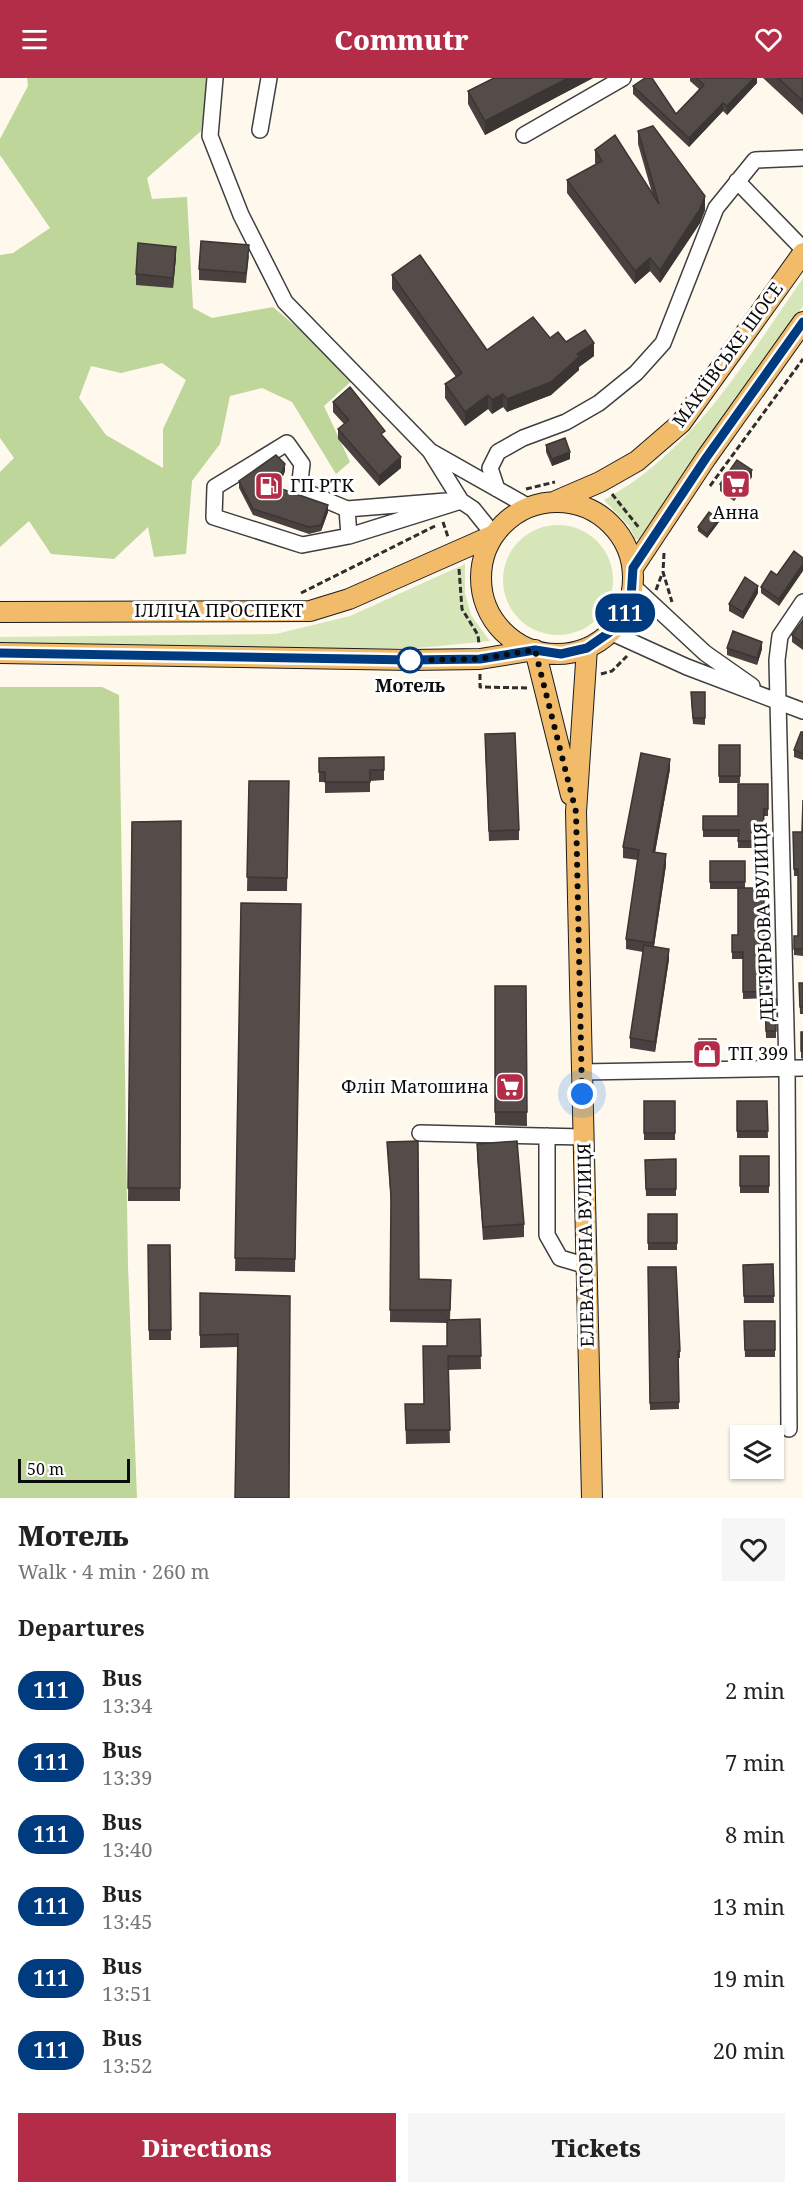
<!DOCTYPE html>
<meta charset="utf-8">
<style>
body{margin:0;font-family:"Noto Serif",serif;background:#f6f6f6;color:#222;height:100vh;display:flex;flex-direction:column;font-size:22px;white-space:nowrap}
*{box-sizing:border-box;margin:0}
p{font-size:20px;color:#767676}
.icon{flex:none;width:33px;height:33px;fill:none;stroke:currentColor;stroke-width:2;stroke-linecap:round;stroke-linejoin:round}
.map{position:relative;height:1420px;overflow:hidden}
.drawer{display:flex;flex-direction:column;background:#fff;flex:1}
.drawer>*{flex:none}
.badge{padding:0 12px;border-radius:20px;font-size:21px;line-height:39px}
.buttons{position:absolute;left:730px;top:1347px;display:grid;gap:12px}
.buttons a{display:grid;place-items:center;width:54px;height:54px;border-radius:0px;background:#fff;box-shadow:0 2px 4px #0004;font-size:30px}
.scale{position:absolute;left:18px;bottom:15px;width:112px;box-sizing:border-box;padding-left:6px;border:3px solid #0c0c0c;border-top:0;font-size:16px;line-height:21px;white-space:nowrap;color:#0c0c0c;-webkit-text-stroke:4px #fff;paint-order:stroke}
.you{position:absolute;width:30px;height:30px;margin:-15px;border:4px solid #fff;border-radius:50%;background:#1a73e8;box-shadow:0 0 0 9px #1a73e833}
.map>.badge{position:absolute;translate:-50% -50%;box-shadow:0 0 0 3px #fff}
h2{padding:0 18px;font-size:22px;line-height:54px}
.round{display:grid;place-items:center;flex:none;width:63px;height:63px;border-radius:0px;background:#f6f6f6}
.headline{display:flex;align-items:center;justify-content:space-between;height:102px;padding:0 18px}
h1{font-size:28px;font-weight:800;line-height:45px}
.button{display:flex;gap:12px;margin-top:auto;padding:12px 18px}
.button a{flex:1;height:69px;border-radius:0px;background:#b42d48;color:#fff;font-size:24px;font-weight:800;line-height:69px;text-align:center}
.button a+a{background:#f6f6f6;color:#222}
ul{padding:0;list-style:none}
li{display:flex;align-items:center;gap:18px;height:72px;padding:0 18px}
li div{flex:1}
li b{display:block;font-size:22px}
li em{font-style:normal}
li .badge{min-width:66px;font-weight:700;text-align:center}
header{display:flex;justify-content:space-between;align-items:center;height:78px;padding:0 18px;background:#b42d48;color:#fff;font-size:27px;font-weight:800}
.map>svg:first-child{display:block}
.green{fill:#d7e6b9}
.forest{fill:#bed699;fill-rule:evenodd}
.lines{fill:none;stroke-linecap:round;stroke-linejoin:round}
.minor-casing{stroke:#3f3f3f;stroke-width:18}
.major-casing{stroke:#1d1d1d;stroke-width:22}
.path{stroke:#2e2e2e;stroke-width:3;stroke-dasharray:6 3;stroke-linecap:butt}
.minor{stroke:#fff;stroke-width:15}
.major{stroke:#f1bb6a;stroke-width:20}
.wall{fill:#48413f}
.shaded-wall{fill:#3b3533}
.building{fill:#544c49;stroke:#3b3533;stroke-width:1.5}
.line-casing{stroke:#fff;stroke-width:14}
.line{stroke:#003b80;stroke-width:9}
.walk{stroke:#0c0c0c;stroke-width:6;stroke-dasharray:0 10.8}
.stop-dot{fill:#fff;stroke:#003b80;stroke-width:3}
.labels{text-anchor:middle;stroke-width:6;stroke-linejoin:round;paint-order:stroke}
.street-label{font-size:18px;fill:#0c0c0c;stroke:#fff}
.poi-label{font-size:18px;fill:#0c0c0c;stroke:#fff;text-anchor:start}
.stop-label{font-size:18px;font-weight:bold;fill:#0c0c0c;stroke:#fff}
</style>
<header><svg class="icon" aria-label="menu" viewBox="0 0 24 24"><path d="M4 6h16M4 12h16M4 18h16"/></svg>Commutr<svg class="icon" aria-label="heart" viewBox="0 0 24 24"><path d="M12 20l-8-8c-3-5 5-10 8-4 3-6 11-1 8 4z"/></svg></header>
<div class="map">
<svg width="803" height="1420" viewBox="0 0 803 1420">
<rect width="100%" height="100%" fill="#fef8ed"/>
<path class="green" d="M803,200V228L642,462L635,461L629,448L604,422C694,373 746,282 803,200Z
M503 502a55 55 0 1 1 110 0a55 55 0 1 1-110 0Z
M465,486V515L471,537L490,563L418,570L96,571L10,568L0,564V559L276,556L350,538Z"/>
<path class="forest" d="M27,0H209L201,53L147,100L152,121L187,119L193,230L212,240L273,229L356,299L324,328L350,384L336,396L292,324L262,310L230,318L220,366L192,403L186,476L154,479L148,449L114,481L51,476L29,443L0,469V394L14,380L0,360V177L13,175L50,150L0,77V61L28,8ZM162,285L186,302L163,351V390L106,357L79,320L91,288L121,295Z
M0,609H102L119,617L128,1188L137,1420H0Z"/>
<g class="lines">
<g class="minor-casing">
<path id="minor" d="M215,0L210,58L241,137L285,224L430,373
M260,52L269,0
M524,57L623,0
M737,103L803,171
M497,411L490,390L498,374L523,360L566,344L599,325L636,295L663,265L716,130L755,82L803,80
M347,431L446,423
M494,457L473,431L461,423L430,373L529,429
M349,458L302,467L214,439L215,409L287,365L302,386L299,411L347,431L349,458L461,423
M633,508L705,575L752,608
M610,554L687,589L803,633
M582,994L803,990
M420,1055L583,1059
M547,1058V1157L560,1180L587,1188
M789,1351L787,991L777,582L780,558L803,524"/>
</g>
<g class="major-casing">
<path id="major" d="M556,423L600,404L637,383L681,345L803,175
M481 500a76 76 0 1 1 152 0a76 76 0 1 1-152 0Z
M633,490L706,380L803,244
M0,534L310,533L349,521L494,457
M587,570L576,734L592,1420
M535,572L571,717
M0,575L411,582L480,581L535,572"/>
</g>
<path class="path" d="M710,408L803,281
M526,411L555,404
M612,416L640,451
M443,444L448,459
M664,475L663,494L672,524
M459,491L462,531L478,557L479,566
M656,512L662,496
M301,515L435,448
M639,554L646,538
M480,596V609L527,610
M601,596L612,593L627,578"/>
<use href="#minor" class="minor"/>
<use href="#major" class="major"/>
</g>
<path class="wall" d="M494,0H593L485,57L468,26V13Z
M690,0H757V5L727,37L723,33L689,69L633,16V8L676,36L699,11L690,3Z
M763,0H803V37Z
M638,53L705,132L700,145L660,205L650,193L635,206L567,115V102L596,87L595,85V72L652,115L638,66Z
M249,177L246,205L199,202V191Z
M176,179L173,210L136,207V196Z
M392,197L487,272L550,260L566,264L594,278L579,289V292L551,317L507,334L503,329L492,336L488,331L465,348L445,320V306L456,299L392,211Z
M333,324L385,361L401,390L379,408L338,361V351L344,346L333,334Z
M546,367L570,381L552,388L546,374Z
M285,393L278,410L328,434L321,453L309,456L253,437L239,410V403Z
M752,399L734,423L720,413V406Z
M719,444L707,460L698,453V449Z
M794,473L779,528L761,515V509L777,497Z
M758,515L743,541L729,533V526Z
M803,542V572L792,564V557Z
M727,570L762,571L757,587L727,577Z
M705,614V647L693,646L691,621Z
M803,654V682L794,679V672Z
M485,666L519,752V762L489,763Z
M719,667H740V705H719Z
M384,679V702L370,703V714L325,715V704H319V680Z
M670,691L655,775L666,787L654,868L669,881L655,974L630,970V960L643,874L626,871V861L638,782L623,780V769Z
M249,703H289L287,813H247Z
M768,706V738H764L763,770H738V759H703V738H738Z
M803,722V878L794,877V858H798V798H794L793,754H802Z
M181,743L180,1123H128L132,744Z
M710,783H745V810L764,885H769V920L743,921V881H732V857H738V811H710Z
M241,825L301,826L295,1194L235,1193Z
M799,905H803V936H800Z
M495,908H526L527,1048L495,1047Z
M765,921H776V960H766Z
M801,954H803V981L801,980Z
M699,961H716V982H699Z
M644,1023H675V1062H644Z
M737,1023H767L768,1060H737Z
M387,1064L419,1201L451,1202L450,1242L480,1241L481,1291L448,1292L450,1365L406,1366L405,1326H424L447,1268V1245L390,1244L391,1129Z
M477,1066L524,1146V1159L483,1162L477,1079Z
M740,1078H769V1115H740Z
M676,1081V1118H646L645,1082Z
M648,1136H677V1172H648Z
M148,1167H170L171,1262H149Z
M773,1186L774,1225H744L743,1187Z
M648,1189L680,1273V1280H678L679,1331L650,1332Z
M200,1215L290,1218L238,1269L200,1270Z
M744,1243H775V1279H745Z"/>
<path class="shaded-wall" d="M568,0H593L485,57V43Z
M754,0H757V5L727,37V28Z
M723,25V33L689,69V60Z
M705,118V132L700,145L660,205V192Z
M176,169V179L173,210V200Z
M650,180V193L635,206V193Z
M594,265V278L579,289V292L551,317L507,334V321L577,276Z
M503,316V329L492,336V322Z
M488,317V331L465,348V334Z
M570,374V381L552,388V381Z
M401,379V390L379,408V398Z
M285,386V393L276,416V409Z
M752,392V399L734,423V417Z
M328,427V434L321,453V447Z
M719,441V444L707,460V456Z
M803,486V493L779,528V521Z
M758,508V515L743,541V534Z
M762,564V571L757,587V580Z
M670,681V691L653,785V774Z
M666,776V787L653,875V865Z
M669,871V881L655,974V964Z"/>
<path class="building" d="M494,0H568L485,43L468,13Z
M645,0H652L676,36L704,7L696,0H754L727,28L723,25L689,60L633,8Z
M778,0H803V23Z
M653,48L705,118L700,131L660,192L650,180L635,193L567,102L602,83L595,72L615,57L659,126L638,53Z
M201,163L249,167L246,195L199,191Z
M138,165L176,169L173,200L136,196Z
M420,177L487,272L533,239L550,260L558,254L566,264L585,252L594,265L577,276L579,279L551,304L507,321L503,316L492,322L488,317L465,334L445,306L462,295L392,197Z
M350,309L385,353L381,356L401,379L379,398L338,351L349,342L333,324Z
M565,360L570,374L552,381L546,367Z
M276,377L285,386L276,409L328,427L321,447L309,449L253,431L239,403Z
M737,382L752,392L734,417L720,406Z
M709,434L719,441L707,456L698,449Z
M794,473L803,480V486L779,521L761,509L771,493L777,497Z
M745,499L758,508L743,534L729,526Z
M803,542V565L792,557Z
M733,553L762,564L757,580L727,570Z
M691,614H705V640H693Z
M801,654H803V675L794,672Z
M515,655L519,752L489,753L485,656Z
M719,667H740V698H719Z
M641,675L670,681L653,774L666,776L653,865L626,861L639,772L623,769Z
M384,679V692H370V704H325V694H319V680Z
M249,703H289L287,800L247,799Z
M738,706H768V731H764L763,763H738L739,752H703V738H738Z
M803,722V871H794V858H798V791H794L793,754H802Z
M181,743L180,1110H128L132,744Z
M710,783H745V804H710Z
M738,810H764V885H769V913L743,914V874H732V857H738Z
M241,825L301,826L295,1181L235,1180Z
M644,867L669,871L655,964L630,960Z
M799,905H803V929H800Z
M495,908H526L527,1034H495Z
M765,921H776V953H766Z
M801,954H803V974L801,973Z
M699,961H716V975H699Z
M644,1023H675V1055H644Z
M737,1023H767L768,1053H737Z
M418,1063L419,1201L451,1202L450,1232H390L391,1118L387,1064Z
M517,1063L524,1146L483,1149L477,1066Z
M740,1078H769V1108H740Z
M676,1081V1111H646L645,1082Z
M648,1136H677V1165H648Z
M148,1167H170L171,1252H149Z
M773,1186L774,1218H744L743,1187Z
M648,1189H676L680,1273H678L679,1324L650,1325Z
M200,1215L290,1218L289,1420H235L238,1256L200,1257Z
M480,1241L481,1278H448L450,1352H406L405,1326H424L423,1268H447V1242Z
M744,1243H775V1272H745Z"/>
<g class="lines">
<g class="line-casing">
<path id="line" d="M0,575L411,582L480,581L535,572L561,576L587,570L610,554L620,544L631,520L633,490L706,380L803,244"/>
</g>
<use href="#line" class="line"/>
<path class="walk" d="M410,582L480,581L535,572L576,734L582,1016"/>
</g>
<defs>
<g id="supermarket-square" transform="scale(1.5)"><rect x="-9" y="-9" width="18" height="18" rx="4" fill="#b42d48" stroke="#fff"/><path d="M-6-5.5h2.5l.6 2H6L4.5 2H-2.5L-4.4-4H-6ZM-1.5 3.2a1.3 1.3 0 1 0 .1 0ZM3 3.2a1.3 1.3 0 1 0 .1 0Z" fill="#fff"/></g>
<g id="fuel-square" transform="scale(1.5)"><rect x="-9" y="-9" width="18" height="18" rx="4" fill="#b42d48" stroke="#fff"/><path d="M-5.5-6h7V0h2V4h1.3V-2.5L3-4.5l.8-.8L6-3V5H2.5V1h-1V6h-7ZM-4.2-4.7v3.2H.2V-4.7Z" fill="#fff"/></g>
<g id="shop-square" transform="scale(1.5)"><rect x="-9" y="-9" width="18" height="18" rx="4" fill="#b42d48" stroke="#fff"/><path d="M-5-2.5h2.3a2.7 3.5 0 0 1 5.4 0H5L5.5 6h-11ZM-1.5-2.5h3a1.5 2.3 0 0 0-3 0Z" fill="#fff"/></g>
</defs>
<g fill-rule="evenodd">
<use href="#supermarket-square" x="736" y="406"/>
<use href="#fuel-square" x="269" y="408"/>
<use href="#shop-square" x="707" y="976"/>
<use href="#supermarket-square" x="510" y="1009"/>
</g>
<circle class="stop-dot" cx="410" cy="582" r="12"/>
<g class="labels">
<g class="street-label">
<text transform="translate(728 277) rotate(-54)" y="6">МАКІЇВСЬКЕ ШОСЕ</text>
<text x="219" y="539">ІЛЛІЧА ПРОСПЕКТ</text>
<text transform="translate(764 844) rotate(-92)" y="6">ДЕГТЯРЬОВА ВУЛИЦЯ</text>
<text transform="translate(586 1167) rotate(-91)" y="6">ЕЛЕВАТОРНА ВУЛИЦЯ</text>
</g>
<g class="poi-label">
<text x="290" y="414">ГП РТК</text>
<text x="736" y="441" text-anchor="middle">Анна</text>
<text x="728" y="982">ТП 399</text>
<text x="489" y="1015" text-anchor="end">Фліп Матошина</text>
</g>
<g class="stop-label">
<text x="410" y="614">Мотель</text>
</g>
</g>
</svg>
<div class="buttons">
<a><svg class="icon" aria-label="layers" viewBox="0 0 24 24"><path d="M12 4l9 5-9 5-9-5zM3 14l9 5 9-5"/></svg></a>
</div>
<div class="scale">50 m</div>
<div class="you" style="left:582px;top:1016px"></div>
<b class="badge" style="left:625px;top:535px;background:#003b80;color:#fff">111</b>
</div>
<section class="drawer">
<div class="headline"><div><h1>Мотель</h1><p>Walk · 4 min · 260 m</p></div><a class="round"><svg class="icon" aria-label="heart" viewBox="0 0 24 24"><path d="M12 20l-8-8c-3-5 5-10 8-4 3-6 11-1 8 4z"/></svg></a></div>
<h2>Departures</h2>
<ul>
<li><span class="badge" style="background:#003b80;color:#fff">111</span><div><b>Bus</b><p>13:34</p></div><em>2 min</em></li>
<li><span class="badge" style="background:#003b80;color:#fff">111</span><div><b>Bus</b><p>13:39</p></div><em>7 min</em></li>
<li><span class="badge" style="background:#003b80;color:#fff">111</span><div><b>Bus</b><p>13:40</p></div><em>8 min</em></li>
<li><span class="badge" style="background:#003b80;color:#fff">111</span><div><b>Bus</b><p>13:45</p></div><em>13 min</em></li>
<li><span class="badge" style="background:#003b80;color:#fff">111</span><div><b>Bus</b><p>13:51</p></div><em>19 min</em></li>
<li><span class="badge" style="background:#003b80;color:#fff">111</span><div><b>Bus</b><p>13:52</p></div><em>20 min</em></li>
</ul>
<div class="button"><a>Directions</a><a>Tickets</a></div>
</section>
